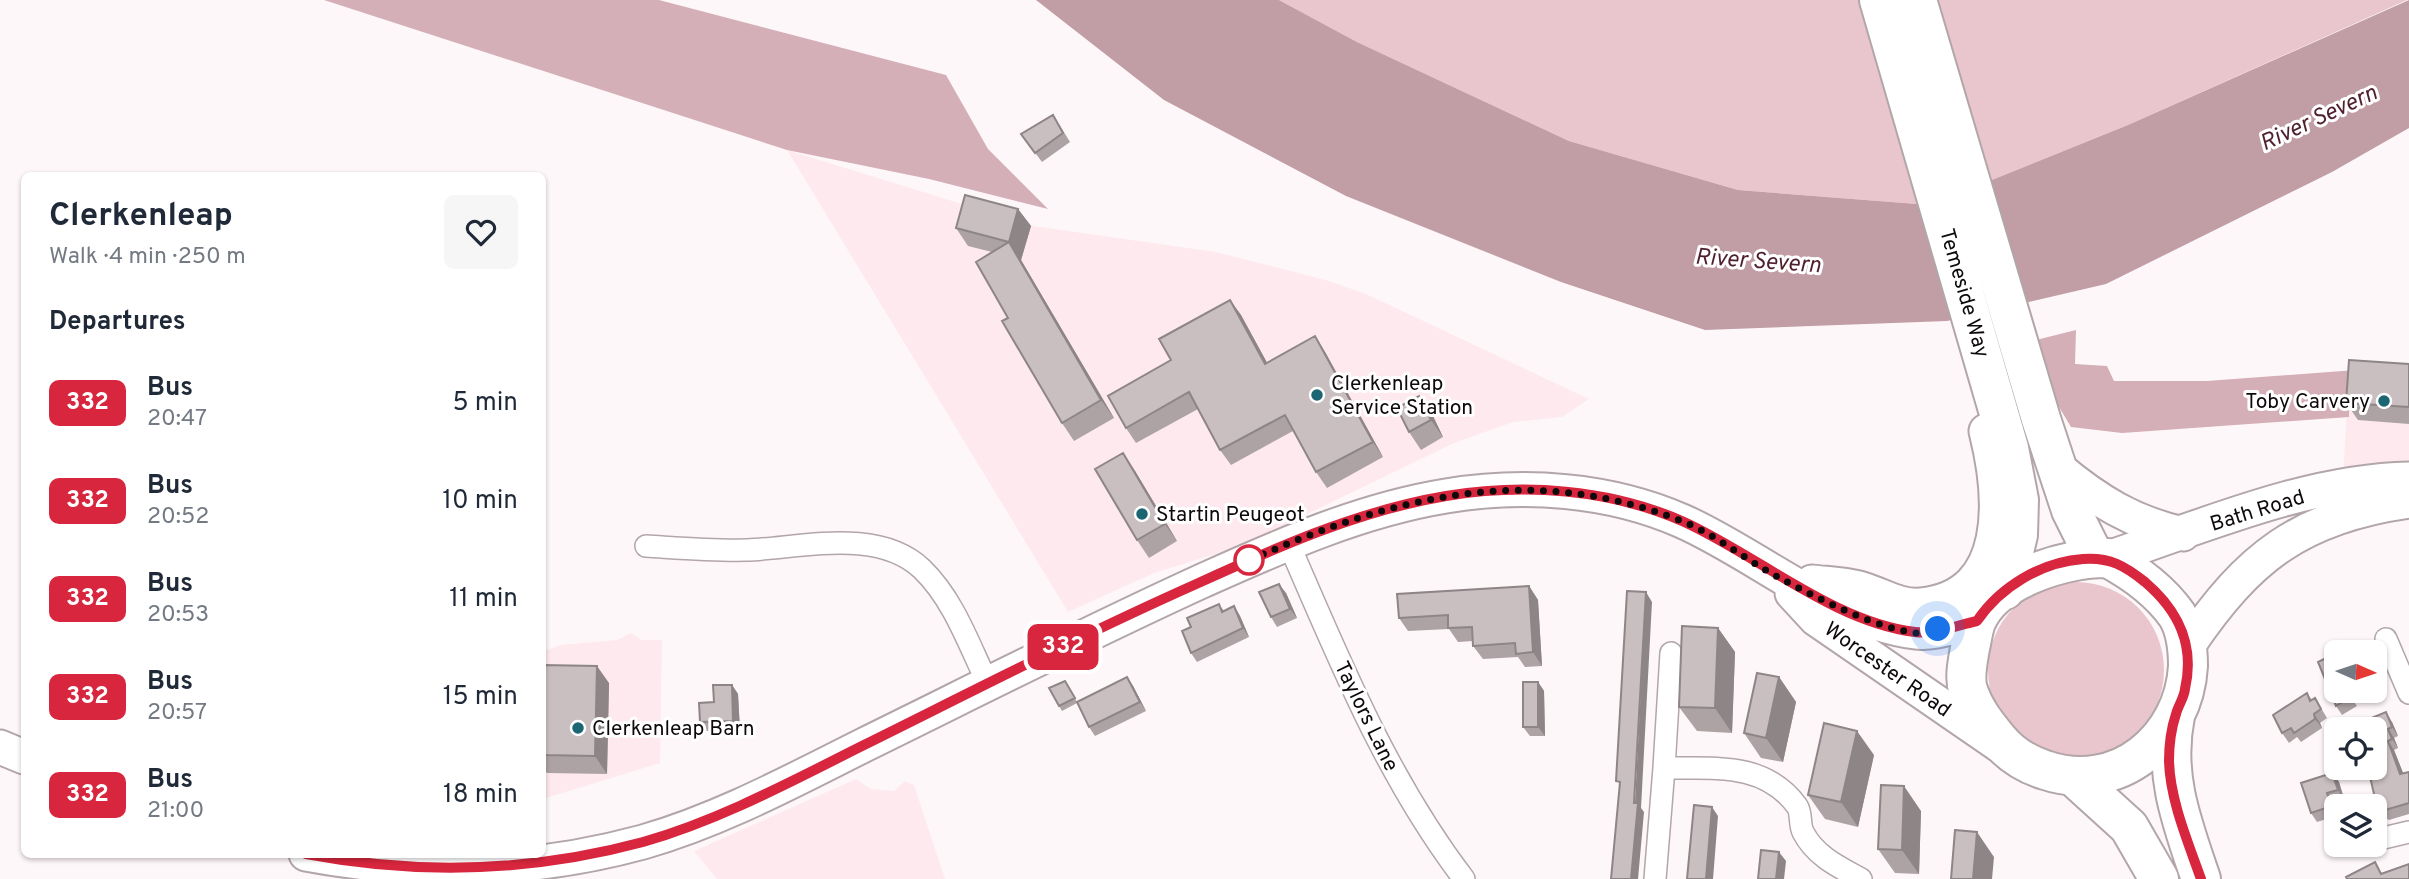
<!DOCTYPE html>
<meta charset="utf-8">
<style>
body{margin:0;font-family:Overpass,sans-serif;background:#f6f6f7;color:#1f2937;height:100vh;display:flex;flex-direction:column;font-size:26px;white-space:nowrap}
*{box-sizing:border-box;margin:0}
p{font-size:23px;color:#747a83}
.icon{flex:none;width:38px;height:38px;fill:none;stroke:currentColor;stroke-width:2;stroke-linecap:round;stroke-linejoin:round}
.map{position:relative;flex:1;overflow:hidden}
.panel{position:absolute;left:21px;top:172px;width:525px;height:686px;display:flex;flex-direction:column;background:#fff;border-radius:10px;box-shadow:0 2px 5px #0004}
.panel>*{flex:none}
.badge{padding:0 14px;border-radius:10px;font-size:24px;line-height:46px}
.needle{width:46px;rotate:93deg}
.tools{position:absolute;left:2324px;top:640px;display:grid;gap:14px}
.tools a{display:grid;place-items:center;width:63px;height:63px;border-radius:10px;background:#fff;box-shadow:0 2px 5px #0004;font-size:35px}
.you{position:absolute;width:35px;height:35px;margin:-18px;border:5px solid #fff;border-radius:50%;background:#1a73e8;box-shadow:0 0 0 10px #1a73e833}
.map>.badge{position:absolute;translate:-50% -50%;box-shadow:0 0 0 4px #fff}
h2{padding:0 28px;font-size:26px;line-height:63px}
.round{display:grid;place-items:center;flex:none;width:74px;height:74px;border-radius:10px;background:#f6f6f7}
.summary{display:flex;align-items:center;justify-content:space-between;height:119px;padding:0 28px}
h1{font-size:33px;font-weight:700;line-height:52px}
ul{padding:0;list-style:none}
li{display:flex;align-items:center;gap:21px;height:98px;padding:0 28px}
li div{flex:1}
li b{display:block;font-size:26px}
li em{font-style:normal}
li .badge{min-width:77px;font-weight:700;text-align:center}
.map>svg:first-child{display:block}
.built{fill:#fee9ee}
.green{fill:#e9c6ce}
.forest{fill:#d4afb7}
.water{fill:#c19da5}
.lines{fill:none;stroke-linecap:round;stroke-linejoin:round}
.street-casing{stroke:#b2a6a9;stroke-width:24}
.primary-casing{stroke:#b2a6a9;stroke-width:37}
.highway-casing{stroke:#b2a6a9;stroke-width:42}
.street{stroke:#fff;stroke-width:21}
.primary{stroke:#fff;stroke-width:33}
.highway{stroke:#fff;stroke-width:38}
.wall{fill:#ada3a5}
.shaded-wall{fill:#8d8586}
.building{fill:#c9bec0;stroke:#8d8586;stroke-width:2}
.line-casing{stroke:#fff;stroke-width:16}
.line{stroke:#d7263d;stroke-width:10}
.walk{stroke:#0e0a0b;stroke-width:7;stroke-dasharray:0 12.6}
.poi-dot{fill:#1c6572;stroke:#fff;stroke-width:2.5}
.stop-dot{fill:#fff;stroke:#d7263d;stroke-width:3.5}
.labels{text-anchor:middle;stroke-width:6;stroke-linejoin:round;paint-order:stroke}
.street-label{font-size:21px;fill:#0e0a0b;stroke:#fff}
.poi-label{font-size:21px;fill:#0e0a0b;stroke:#fff;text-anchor:start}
.water-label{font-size:23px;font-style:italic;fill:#501f2e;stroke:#fff}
</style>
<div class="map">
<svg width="2409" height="879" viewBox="0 0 2409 879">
<rect width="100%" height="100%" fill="#fef7f9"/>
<path class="built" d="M787,150L1033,226L1216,252L1329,281L1366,294L1589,399L1562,417L1513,422L1454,443L1241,546L1154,573L1068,612Z
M2349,375L2409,378V474L2343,478Z
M631,633L642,640H662L660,763L543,799L542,652L561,645L617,640Z
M856,779L871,789L894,791L905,781L914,785L945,879H717L694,851Z"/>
<path class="green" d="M1279,0H2407L2128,125L1930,205L1738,190L1569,141L1357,42Z
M1988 670a88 88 0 1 1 176 0a88 88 0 1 1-176 0Z"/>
<path class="forest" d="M324,0H659L946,75L988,149L1048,209L929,179L787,150Z
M2076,330L2075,364L2107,366L2114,381H2207L2409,366L2349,375V417L2122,433L2071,427L2056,402L2032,341Z"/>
<path class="water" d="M1036,0H1279L1357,42L1569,141L1738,190L1930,205L2128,125L2409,0V128L2332,172L2106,284L1947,321L1705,330L1561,282L1346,196L1164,100Z"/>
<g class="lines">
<g class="street-casing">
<path id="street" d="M1288,542C1339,659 1386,777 1464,879
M646,546C679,548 714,551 747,550C801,548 878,527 922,569C954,600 969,645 988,684
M2386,639L2409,693
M1664,768L1671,653
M2375,840L2409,832
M1655,879L1664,768C1713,769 1764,761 1797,806C1802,813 1799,824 1803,832C1815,856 1839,867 1861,879"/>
</g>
<g class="primary-casing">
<path id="primary" d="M2058,468C2096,500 2133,523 2183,534
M2108,558C2204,526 2307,481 2409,479
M1812,582C1829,584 1849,584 1865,590C1884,596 1900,607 1921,605C2011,596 2002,495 1986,431
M1792,593L1816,619L1999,745
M2188,646C2248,557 2301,516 2409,501
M0,747L24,757
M306,854C418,875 533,872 643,842C720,820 792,781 864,745C976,690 1088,633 1202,581C1280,546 1360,510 1446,496C1524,483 1609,489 1682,521C1757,554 1831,621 1915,632C1934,635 1958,625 1977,621"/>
</g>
<g class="highway-casing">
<path id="highway" d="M1879,0L2009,448L2019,500L2018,535L2005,590
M1917,0L2041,419L2071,510L2095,558
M2108,558C2134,572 2160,591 2177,615C2186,630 2188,649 2188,666C2184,739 2118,795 2045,770C2026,764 2011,755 1998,739C1985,723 1974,709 1968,690C1964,677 1968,660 1970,648C1972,640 1973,630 1976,622C1994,579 2066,557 2108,558Z
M2175,716C2163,775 2182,823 2201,879
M2075,778L2129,827L2159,879"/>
</g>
<use href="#street" class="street"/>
<use href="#primary" class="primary"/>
<use href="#highway" class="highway"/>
</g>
<path class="wall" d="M1059,124L1070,142L1042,162L1021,134Z
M1018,209L1031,226L1021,260L1114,418L1074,441L1062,423L992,252L968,246L956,228Z
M1230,300L1241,315L1267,363L1315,336L1325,352L1383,457L1327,488L1316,472L1293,431L1231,465L1220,450L1198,409L1136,443L1126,428L1171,360Z
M2409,364V424L2358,420L2346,403Z
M1419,396L1432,414L1443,437L1421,450L1409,432Z
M1123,453L1135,471L1177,541L1149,558L1137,540Z
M1529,586L1538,600L1542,666L1525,667L1518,657L1483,659L1473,646V641L1458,642L1449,629L1408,631L1399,618Z
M1286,593L1297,618L1277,627L1271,617Z
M1219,604L1224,611L1234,606L1240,616L1249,637L1197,662L1191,653V627Z
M1718,628L1735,652L1732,733L1697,731L1679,707Z
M542,665L609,683L607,774L547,773L542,766Z
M1127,677L1133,686L1146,711L1095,736L1089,727L1077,703L1062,711L1059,706L1065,681L1077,702Z
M1779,677L1796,702L1783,762L1761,758L1744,733Z
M1538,682L1544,691L1545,736H1530L1523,727Z
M732,685L738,694L740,730L707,731L700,722L714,702Z
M2336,691H2369L2354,702L2357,706L2342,715L2336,706Z
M2307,693L2312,700L2315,698L2327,718L2320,723L2322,728L2301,742L2297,737L2289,743L2282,733Z
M2392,722L2398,736L2394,738L2398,748L2394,750L2403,773L2409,772V814L2389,820L2383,816L2377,807L2372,726Z
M1874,755L1858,827L1825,819L1808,795Z
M2332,773L2339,782L2344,799L2334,802L2336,810V816L2317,822L2311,813Z
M1921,811L1919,874L1895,873L1878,849Z"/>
<path class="shaded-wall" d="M1018,209L1031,226L1021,260L1114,418L1101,400L1009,242Z
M1230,300L1241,315L1276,379L1265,364Z
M1315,336L1325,352L1383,457L1373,442Z
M1419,396L1432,414L1443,437L1431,420Z
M1123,453L1135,471L1177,541L1165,524Z
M1279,584L1286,593L1297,618L1290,609Z
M1529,586L1538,600L1542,666L1533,652Z
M1646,592L1652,602L1641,808L1644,812L1638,879H1631Z
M1234,606L1240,616L1249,637L1243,628Z
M1718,628L1735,652L1732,733L1715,708Z
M597,666L609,683L607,774L595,756Z
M1127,677L1133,686L1146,711L1140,702Z
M1779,677L1796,702L1783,762L1766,738Z
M1538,682L1544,691L1545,736L1538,727Z
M732,685L738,694L740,730L733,721Z
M2386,712L2392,722L2398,736L2392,727Z
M2314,714L2320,723L2322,728L2315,719Z
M2388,729L2394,738L2398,748L2392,739Z
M1857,731L1874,755L1858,827L1841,802Z
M2388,741L2394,750L2407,783L2400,774Z
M2332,773L2339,782L2344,799L2338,790Z
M1904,786L1921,811L1919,874L1902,850Z
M2327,793L2334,802L2336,813L2332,806Z
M1712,807L1718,816L1713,879H1706Z
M1977,832L1994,857L1992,879H1973Z
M1779,852L1786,861L1784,879H1776Z"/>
<path class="building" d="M1053,115L1063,133L1035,153L1021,134Z
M965,195L1018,209L1009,242L956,228Z
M1009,242L1101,400L1062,423L1002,321L1008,318L976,262Z
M1230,300L1265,364L1315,336L1373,442L1316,472L1285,415L1220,450L1189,392L1126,428L1108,396L1171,360L1159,339Z
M2349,360L2409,364V407L2346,403Z
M1419,396L1431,420L1409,432L1397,408Z
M1123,453L1165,524L1137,540L1095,469Z
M1279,584L1290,609L1271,617L1259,592Z
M1529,586L1533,652L1516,654L1515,643L1473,646L1472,627L1448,628V615L1399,618L1397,594Z
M1627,591L1646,592L1634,803H1638L1631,879H1611L1620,782L1616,781Z
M1219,604L1222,612L1234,606L1243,628L1191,653L1182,631L1191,627L1187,618Z
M1682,626L1718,628L1715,708L1679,707Z
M2324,659L2332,670L2336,667V691H2349L2347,692L2350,697L2336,706L2318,662Z
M542,665L597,666L595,756L542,755Z
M1757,673L1779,677L1766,738L1744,733Z
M1127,677L1140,702L1089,727L1077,702Z
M1065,681L1075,698L1059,706L1049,688Z
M1523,682H1538V727H1523Z
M713,685H732L733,721L700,722L699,703L714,702Z
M2307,693L2310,701L2315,698L2321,709L2314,714L2315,719L2294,733L2291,728L2282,733L2273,715Z
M2386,712L2392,727L2388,729L2392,739L2388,741L2400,774L2409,772V803L2382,811L2377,807L2368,768H2375V730H2362L2372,726L2369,719Z
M1824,723L1857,731L1841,802L1808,795Z
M2332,773L2338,790L2327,793L2332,806L2311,813L2301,783Z
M1881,785L1904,786L1902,850L1878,849Z
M1694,805L1712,807L1706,879H1687Z
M1955,830L1977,832L1973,879H1951Z
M1761,850L1779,852L1776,879H1758Z
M2375,862L2381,874L2409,864V879H2347L2346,877Z"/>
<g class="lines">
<g class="line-casing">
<path id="line" d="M306,854C418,875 532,872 643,842C720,820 792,781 864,745C973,691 1082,635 1194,585C1275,548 1357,511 1446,496C1524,483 1609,489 1682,521C1756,554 1833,622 1915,632C1934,635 1958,625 1977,621C2000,587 2041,562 2083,559C2110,557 2125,566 2145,582C2179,611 2195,645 2185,689C2184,698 2178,706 2176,714C2171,729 2169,746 2169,761C2170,800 2188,842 2201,879"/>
</g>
<use href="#line" class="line"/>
<path class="walk" d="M1249,560L1239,565C1383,499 1525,460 1679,520C1716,534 1745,560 1780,578C1817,598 1875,628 1917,633C1924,633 1932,630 1938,629"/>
</g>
<g class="poi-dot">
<circle cx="1317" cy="395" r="7"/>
<circle cx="2384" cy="401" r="7"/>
<circle cx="1142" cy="514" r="7"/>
<circle cx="578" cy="728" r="7"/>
</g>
<circle class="stop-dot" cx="1249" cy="560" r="14"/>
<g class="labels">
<g class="street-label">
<text transform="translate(1965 293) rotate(74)" y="7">Temeside Way</text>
<text transform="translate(2257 510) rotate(-17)" y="7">Bath Road</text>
<text transform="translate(1888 669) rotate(35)" y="7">Worcester Road</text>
<text transform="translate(1367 716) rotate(64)" y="7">Taylors Lane</text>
</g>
<g class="poi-label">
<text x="1331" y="390">Clerkenleap<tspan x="1331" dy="24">Service Station</tspan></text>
<text x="2370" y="408" text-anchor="end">Toby Carvery</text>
<text x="1156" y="521">Startin Peugeot</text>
<text x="592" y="735">Clerkenleap Barn</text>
</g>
<g class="water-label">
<text transform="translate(2318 117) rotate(-25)" y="8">River Severn</text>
<text transform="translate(1758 260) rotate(4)" y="8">River Severn</text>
</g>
</g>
</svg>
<div class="tools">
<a><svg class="needle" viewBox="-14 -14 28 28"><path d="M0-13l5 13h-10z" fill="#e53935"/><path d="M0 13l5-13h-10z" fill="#747a83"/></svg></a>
<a><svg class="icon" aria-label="locate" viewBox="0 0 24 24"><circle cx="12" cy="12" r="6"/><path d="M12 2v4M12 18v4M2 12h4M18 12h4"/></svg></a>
<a><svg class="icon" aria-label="layers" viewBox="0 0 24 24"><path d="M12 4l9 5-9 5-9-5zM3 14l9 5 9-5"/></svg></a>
</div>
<div class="you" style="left:1938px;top:629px"></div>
<b class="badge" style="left:1063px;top:647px;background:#d7263d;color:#fff">332</b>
<section class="panel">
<div class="summary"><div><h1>Clerkenleap</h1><p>Walk · 4 min · 250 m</p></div><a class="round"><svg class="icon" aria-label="heart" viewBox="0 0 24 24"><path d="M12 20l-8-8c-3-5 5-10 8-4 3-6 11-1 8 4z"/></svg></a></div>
<h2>Departures</h2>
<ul>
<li><span class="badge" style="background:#d7263d;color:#fff">332</span><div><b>Bus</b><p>20:47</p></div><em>5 min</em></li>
<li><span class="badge" style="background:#d7263d;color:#fff">332</span><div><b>Bus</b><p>20:52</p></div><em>10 min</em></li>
<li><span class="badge" style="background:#d7263d;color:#fff">332</span><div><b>Bus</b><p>20:53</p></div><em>11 min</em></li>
<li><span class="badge" style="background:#d7263d;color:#fff">332</span><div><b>Bus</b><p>20:57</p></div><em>15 min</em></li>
<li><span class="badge" style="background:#d7263d;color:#fff">332</span><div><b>Bus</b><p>21:00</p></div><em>18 min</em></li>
</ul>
</section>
</div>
